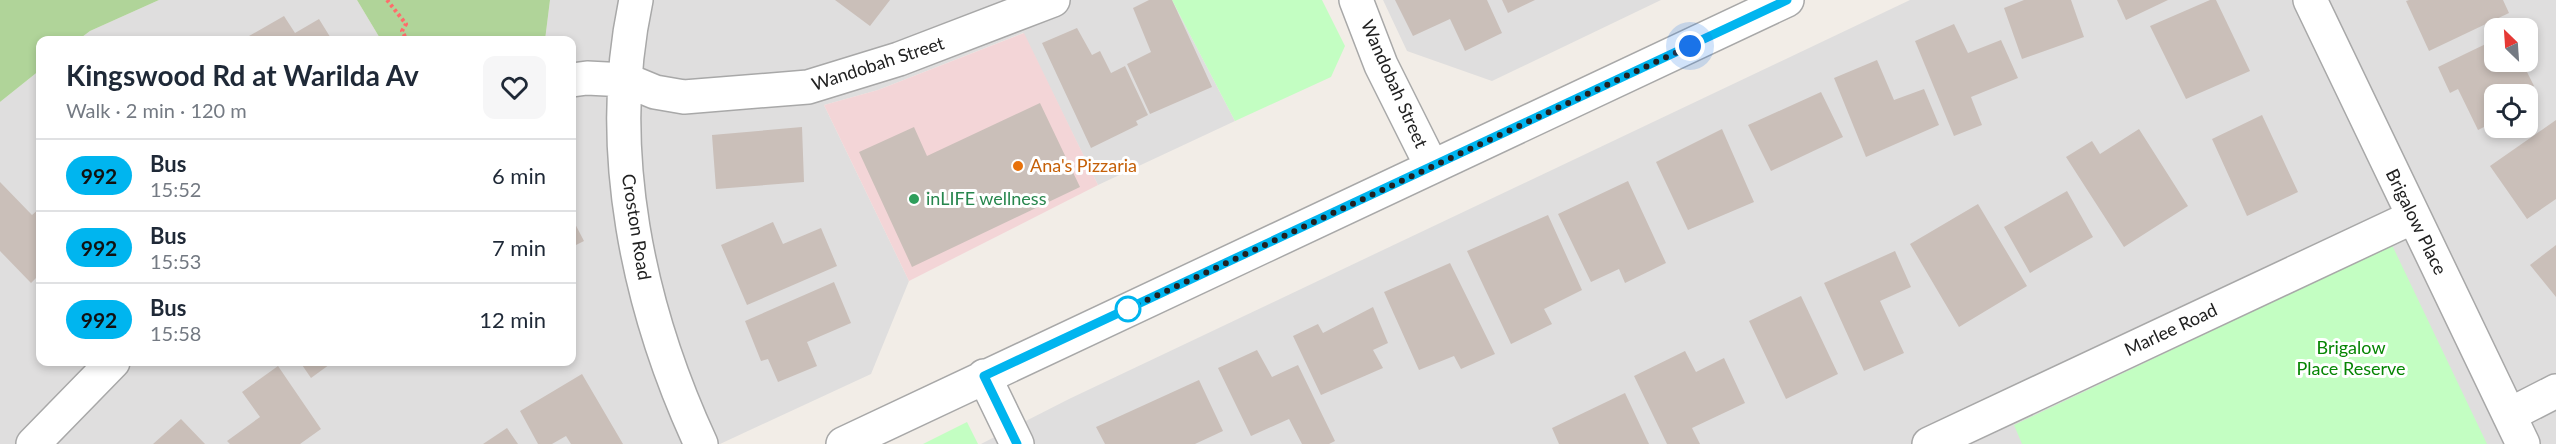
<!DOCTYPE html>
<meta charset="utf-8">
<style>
body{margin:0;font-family:Lato,sans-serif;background:#f6f6f7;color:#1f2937;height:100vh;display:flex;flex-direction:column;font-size:22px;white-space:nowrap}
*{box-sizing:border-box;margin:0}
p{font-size:20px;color:#747a83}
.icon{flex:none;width:33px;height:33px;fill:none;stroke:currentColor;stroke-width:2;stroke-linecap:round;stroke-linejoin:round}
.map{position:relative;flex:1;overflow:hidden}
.panel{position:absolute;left:36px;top:36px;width:540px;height:330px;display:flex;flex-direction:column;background:#fff;border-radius:12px;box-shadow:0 3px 9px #0003}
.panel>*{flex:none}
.badge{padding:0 12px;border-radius:20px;font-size:21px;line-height:39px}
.needle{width:39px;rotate:335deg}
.controls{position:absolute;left:2484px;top:18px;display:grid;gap:12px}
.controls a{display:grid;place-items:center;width:54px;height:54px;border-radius:12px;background:#fff;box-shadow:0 3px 9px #0003;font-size:30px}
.you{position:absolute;width:30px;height:30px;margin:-15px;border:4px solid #fff;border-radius:50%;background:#1a73e8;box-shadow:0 0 0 9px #1a73e833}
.map>.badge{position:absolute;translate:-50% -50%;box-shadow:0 0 0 3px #fff}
.round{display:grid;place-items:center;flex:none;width:63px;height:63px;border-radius:12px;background:#f6f6f7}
.head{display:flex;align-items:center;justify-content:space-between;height:102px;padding:0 30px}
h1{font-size:28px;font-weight:700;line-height:45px}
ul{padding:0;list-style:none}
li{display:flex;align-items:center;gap:18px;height:72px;padding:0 30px;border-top:2px solid #e0e1e3}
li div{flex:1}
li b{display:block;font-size:22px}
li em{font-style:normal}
li .badge{min-width:66px;font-weight:700;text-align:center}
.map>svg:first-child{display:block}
.residential{fill:#dfdede;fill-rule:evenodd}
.commercial{fill:#f3d5d7}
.forest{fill:#b0d499}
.park{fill:#c3fec2}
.building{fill:#cabfb9}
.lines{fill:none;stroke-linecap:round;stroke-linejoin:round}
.minor-casing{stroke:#a8a8a8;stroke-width:36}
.path{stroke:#ff6c6b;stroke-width:4;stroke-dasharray:3 3;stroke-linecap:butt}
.minor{stroke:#fff;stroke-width:33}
.line-casing{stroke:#fff;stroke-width:14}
.line{stroke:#00b5ef;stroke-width:9}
.walk{stroke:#212121;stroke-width:6;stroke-dasharray:0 10.8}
.food-dot{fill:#e8710a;stroke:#fff;stroke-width:2}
.leisure-dot{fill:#2e9e5b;stroke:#fff;stroke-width:2}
.stop-dot{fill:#fff;stroke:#00b5ef;stroke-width:3}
.labels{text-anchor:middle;stroke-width:6;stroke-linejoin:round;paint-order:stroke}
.street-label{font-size:18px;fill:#212121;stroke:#fff}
.food-label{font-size:18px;fill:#c56008;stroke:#fff;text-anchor:start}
.leisure-label{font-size:18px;fill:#27864d;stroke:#fff;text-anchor:start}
.park-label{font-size:18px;fill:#068504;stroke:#fff}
</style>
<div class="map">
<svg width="2556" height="444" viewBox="0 0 2556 444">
<rect width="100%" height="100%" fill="#f2ede7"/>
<path class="residential" d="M159,0H357L381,40H78L90,31Z
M550,0H1172L1235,121L1098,185L1023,33L878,90L824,105L909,281L871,374L720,444H0V102L40,70V362H572V40H545Z
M1383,0H1661L1492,81L1407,51Z
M1910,0H2556V444H981L1069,399ZM2494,28H2528V62H2494ZM2494,94H2528V128H2494Z"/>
<path class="commercial" d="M1024,33L1098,185L909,281L824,105L878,90Z"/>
<path class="forest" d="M0,0H159L90,31L78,40H40V70L0,102Z
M357,0H550L545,40H381Z"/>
<path class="park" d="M1172,0H1322L1345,46L1331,77L1235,121Z
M2392,245L2487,444H2022L2014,425Z
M967,422L978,444H923Z"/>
<path class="building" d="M835,0H890L870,26Z
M1149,0H1172L1212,87L1150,114L1127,64L1151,52L1133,8Z
M1395,0H1487L1502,33L1465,51L1450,19L1413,36Z
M1502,0H1535L1508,13Z
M2024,0H2071L2084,37L2022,59L2004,8Z
M2117,0H2168L2126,20Z
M2210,0H2216L2250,71L2186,99L2150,26Z
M2409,0H2503L2509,13L2429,51L2406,1Z
M284,16L295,33L319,19L332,40H242Z
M1954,24L1968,53L2001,40L2018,78L1971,97L1982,125L1954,136L1915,41Z
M1077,28L1092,55L1100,51L1111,73L1125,66L1148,115L1136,121L1138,125L1091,148L1042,43Z
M2494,40V62H2522L2534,86L2521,92L2522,94H2494V122L2478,130L2458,89L2450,93L2438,67Z
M1877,60L1894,100L1924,89L1939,125L1866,157L1834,78Z
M1821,92L1843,137L1771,171L1748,125Z
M1040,103L1080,187L912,267L859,152L914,127L927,156Z
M2262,115L2298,192L2247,216L2212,139Z
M2556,120V199L2527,219L2490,166Z
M802,127L804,182L716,189L712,135Z
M1722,129L1754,202L1688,230L1656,162Z
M2139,129L2188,206L2124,247L2066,157L2092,141L2100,154Z
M1628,181L1666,263L1625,283L1619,269L1591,282L1558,214Z
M0,182L32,215L40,208V274L31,283L0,251Z
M2067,191L2093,237L2030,273L2004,227Z
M1978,204L2027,286L1959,327L1910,244Z
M1548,215L1582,290L1544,309L1552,324L1511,344L1467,251Z
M572,218L584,241L572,247Z
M773,222L783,244L821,228L837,266L747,305L721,245Z
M2556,245V297L2530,265Z
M1895,251L1911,287L1880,301L1904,353L1864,371L1824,283Z
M1450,263L1495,354L1461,369L1454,356L1419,370L1384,292Z
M834,282L851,323L807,342L817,366L778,382L768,359L761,361L745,321Z
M1801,296L1838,374L1786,399L1749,321Z
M1373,307L1388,343L1373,350L1383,368L1321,395L1293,336L1318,324L1323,333Z
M1257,350L1272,377L1298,365L1335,441L1329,444H1302L1289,419L1251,436L1218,368Z
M1685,351L1696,372L1724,358L1745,403L1692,428L1700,444H1667L1634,376Z
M300,362H333L311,378Z
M278,366L321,429L300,444H230L227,441L260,417L242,392Z
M582,374L623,444H571L566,436L552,444H538L520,411Z
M1199,380L1223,431L1195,444H1105L1096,427Z
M1625,393L1649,444H1559L1552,428Z
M181,419L205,444H153Z
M507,428L518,444H483Z"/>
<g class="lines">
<g class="minor-casing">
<path id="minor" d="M636,0C604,149 638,308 701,444
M1356,0L1381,65L1432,167
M2310,0L2523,444
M572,80L587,78L626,80L655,92L684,97L808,87L899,59L1053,0
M984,376L1017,444
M2509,415L2556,391
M33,444L113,362
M843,444L1787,0
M1929,444L2413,217"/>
</g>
<path class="path" d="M387,0L406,24L402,31L407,40"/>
<use href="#minor" class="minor"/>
</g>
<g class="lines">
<g class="line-casing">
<path id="line" d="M1017,444L984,376L1787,0"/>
</g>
<use href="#line" class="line"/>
<path class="walk" d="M1128,309L1690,46"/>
</g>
<circle class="food-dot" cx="1018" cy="166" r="6"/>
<circle class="leisure-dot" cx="914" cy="199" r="6"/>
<circle class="stop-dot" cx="1128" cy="309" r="12"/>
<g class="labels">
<g class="street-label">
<text transform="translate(878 64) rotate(-18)" y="6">Wandobah Street</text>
<text transform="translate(1394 84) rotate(66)" y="6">Wandobah Street</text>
<text transform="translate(2416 222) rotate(64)" y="6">Brigalow Place</text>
<text transform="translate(636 227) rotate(81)" y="6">Croston Road</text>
<text transform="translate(2171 330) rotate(-25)" y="6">Marlee Road</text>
</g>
<g class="food-label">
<text x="1030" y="172">Ana's Pizzaria</text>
</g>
<g class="leisure-label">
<text x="926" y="205">inLIFE wellness</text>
</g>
<g class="park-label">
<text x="2351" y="354">Brigalow<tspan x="2351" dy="21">Place Reserve</tspan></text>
</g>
</g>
</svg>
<div class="controls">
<a><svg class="needle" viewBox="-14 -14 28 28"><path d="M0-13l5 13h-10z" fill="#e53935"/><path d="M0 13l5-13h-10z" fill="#747a83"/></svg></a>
<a><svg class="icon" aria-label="locate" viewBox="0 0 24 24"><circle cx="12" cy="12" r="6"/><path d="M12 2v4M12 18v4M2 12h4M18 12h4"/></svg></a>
</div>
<div class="you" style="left:1690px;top:46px"></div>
<section class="panel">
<div class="head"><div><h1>Kingswood Rd at Warilda Av</h1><p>Walk · 2 min · 120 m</p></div><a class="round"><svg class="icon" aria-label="heart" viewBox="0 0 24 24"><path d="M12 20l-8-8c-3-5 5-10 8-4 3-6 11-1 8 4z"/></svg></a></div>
<ul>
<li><span class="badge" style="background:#00b5ef;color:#111">992</span><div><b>Bus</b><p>15:52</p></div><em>6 min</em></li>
<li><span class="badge" style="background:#00b5ef;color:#111">992</span><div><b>Bus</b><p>15:53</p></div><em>7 min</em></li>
<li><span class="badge" style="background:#00b5ef;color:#111">992</span><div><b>Bus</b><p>15:58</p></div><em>12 min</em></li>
</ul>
</section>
</div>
